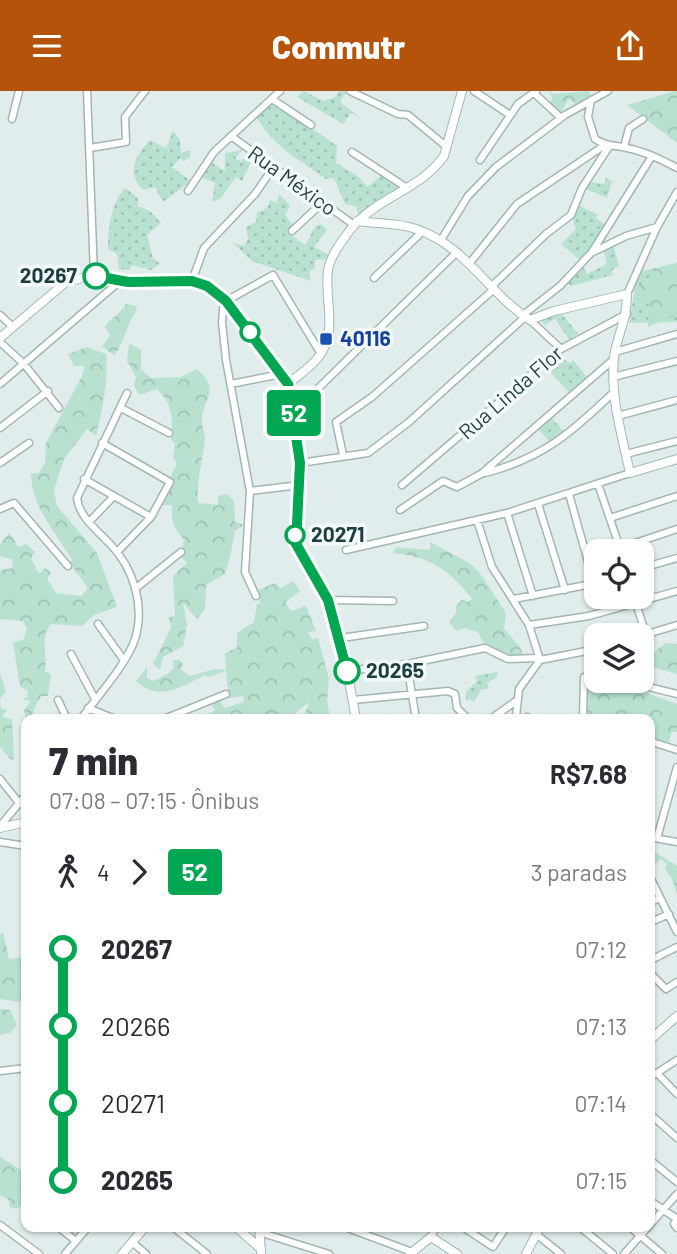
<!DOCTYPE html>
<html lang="pt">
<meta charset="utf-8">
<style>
body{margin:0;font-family:Barlow,sans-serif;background:#f7f7f7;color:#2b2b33;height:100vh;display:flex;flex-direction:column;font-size:26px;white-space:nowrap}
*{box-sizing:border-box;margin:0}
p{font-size:23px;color:#7c7c81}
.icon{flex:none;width:38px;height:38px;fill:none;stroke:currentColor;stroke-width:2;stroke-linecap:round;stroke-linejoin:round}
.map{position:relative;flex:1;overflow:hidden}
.side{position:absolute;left:21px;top:623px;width:634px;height:518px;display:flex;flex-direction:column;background:#fff;border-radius:14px;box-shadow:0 2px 5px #0004}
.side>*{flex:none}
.badge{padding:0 14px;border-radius:5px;font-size:24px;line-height:46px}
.controls{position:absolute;left:584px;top:448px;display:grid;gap:14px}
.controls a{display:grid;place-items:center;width:70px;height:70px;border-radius:14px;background:#fff;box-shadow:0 2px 5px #0004;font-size:35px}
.map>.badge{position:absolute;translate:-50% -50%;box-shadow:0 0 0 4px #fff}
.legs{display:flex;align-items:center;gap:10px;height:77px;padding:0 28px;font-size:23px}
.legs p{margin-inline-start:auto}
.overview{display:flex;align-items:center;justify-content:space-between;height:119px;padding:0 28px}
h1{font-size:38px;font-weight:800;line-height:52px}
ul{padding:0 28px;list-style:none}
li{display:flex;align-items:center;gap:24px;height:77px;font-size:26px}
li i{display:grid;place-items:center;width:10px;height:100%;margin:0 9px;background:currentColor}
li i::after{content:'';width:18px;height:18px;margin:-9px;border:5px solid;border-radius:50%;background:#fff}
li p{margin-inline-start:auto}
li:first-child i{background:linear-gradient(#0000 50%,currentColor 0)}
li:last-child i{background:linear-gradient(currentColor 50%,#0000 0)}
header{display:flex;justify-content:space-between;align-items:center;height:91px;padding:0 28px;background:#b45309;color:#fff;font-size:32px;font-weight:800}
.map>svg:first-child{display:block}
.grass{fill:url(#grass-dots)}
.forest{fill:url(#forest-crowns)}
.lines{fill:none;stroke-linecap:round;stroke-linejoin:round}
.street-casing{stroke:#a3b5b5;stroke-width:9}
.secondary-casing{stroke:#9ebab9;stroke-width:10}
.street{stroke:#fff;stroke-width:6}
.secondary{stroke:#fff;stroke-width:8}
.line-1-casing{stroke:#fff;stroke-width:16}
.line-1{stroke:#00a651;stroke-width:10}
.stop-1-dot{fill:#fff;stroke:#00a651;stroke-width:3.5}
.transit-dot{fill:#1a4fb4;stroke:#f2f9f8;stroke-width:2.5}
.labels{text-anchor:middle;stroke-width:7;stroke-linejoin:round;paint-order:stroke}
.street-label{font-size:21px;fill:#1f3e40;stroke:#f2f9f8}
.stop-label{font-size:21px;font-weight:bold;fill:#1f3e40;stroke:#f2f9f8;text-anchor:start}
.transit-label{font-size:21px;font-weight:bold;fill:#164399;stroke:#f2f9f8;text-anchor:start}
</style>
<header><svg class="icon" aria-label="menu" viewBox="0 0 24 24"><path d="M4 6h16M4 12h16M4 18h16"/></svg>Commutr<svg class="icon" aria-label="share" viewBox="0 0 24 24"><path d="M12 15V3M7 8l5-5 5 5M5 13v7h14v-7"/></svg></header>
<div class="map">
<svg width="677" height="1163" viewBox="0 0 677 1163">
<defs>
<pattern id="grass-dots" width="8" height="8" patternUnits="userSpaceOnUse" patternTransform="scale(1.75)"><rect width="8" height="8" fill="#b8e1d0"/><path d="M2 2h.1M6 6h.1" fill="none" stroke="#9ec2b4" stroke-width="1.8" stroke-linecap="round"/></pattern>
<pattern id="forest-crowns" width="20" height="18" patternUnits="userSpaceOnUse" patternTransform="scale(1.75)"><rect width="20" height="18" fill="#b8e1d0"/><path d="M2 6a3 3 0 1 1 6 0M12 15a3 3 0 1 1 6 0" fill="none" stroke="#9ec2b4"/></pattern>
</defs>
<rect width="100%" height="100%" fill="#e1edec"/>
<path class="grass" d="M303,0L324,10L335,6L339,0H347L340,11L362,28L351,22L343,33L297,6Z
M272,9L337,55L336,72L359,86L367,96L382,84L400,96L358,123L356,115L345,113L334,87L326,88C300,69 272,55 256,25Z
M173,40L180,49L181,62L190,59V66L184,70L180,67L172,76L191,90L163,111L155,96L143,99C125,80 136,65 150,49L166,57Z
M242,59L235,67L241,71L245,66L251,71L242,90L236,86L221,107L212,111L215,92L203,87L197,81L211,71L225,80V62Z
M606,87L612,90L607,107L584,97L589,91L604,93Z
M125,97L138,107V115L150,120L161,132L147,144L153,167L160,173L151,179L132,174L129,179L119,178L117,163L108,158C108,137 111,113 125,97Z
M279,103L290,114L285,124L293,134L291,144L305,154L315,136L321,133L327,139L314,156L329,164L325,168L315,169V177L309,180L311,190L252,170L233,152L244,155L248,148L246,136L256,131L257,122L267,117L270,109L277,112Z
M576,113L598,124L596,127L605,134L594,158L579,168L561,153L576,138L573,129Z
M613,152L619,175L612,179V184L571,195L566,191L583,176L587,183L607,173L603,157Z
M677,172V231L629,232L638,181Z
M562,223L578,243L569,249L555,228L545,234L539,227Z
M561,266L570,272L573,269L588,287L570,302L549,280V274Z
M552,327L564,341L551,352L537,337Z
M497,581V586L487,592L489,597L481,599L474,611L470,608L466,610V601L477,590L475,585Z"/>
<path class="forest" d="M548,0L553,3L589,0L592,7L578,15L569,8L559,25L550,17L552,6Z
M677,0V52L627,14L675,0Z
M677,172V224L648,236L649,213L637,212L638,195L654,188V179Z
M126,213L136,215L137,219C127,233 125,249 115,264L102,256L110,244L105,236C111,226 120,224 126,213Z
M129,252L141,259V278L151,287L181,286L197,278C223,301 201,307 202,331C202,337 205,342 205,347C203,370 196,389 198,412L218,414V405L227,403L234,410L235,431L244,434L234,441C235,447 228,475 225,483L206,494L205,518L197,528L183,512L187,534L183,555L163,566L160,579L153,573L171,537L169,526L175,525L173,485L187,472L180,465L184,449C173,436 171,429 172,414H163C169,399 169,385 177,372L173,366L175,353L171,348C173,327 173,313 157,298L139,304L134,295L136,286L127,270Z
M87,256L106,263C109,293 102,317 96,345L87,338L64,368L54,399L57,415L97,462L117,516L94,524L82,535L51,533C39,547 48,564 45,581L51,583L48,605H41L33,620L36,628H26V632L24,619L31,610L22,608L28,606L27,599L20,596L13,551L23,549L27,538L23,530L0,528V479L13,477L12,468L0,465V454L9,442L19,456L26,453L35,461L31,467L39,483L45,477L51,482L47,488L56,502L81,505L88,497L69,471L72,469C55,440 32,417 31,383L39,382L45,371L46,352L82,285L85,275H74L68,263Z
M430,451L471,473L482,485L506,522L504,538L520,556L523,565L501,563L485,555L478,541L465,537L457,540L449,532L456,522V515L462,509L468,511L472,508C450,479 430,466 393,462L396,456L430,459Z
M293,490L300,500L285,511L291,520L306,515L316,540L308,541L312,548L318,547L329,588L327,609L330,628H303L309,611L288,628H209L208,624L215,619L209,611L218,608L225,617L243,611L244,605L229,607L226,580L208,586L205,584C182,595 159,612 136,590L147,576V587L153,590L169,582L174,576L172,569H180L183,574L180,578L190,585L215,578L226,579L225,562L237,557V542L254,531L257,513L261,514L256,500L275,492L281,497Z
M665,552L677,553V583L651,576L642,579V572Z
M0,582L6,600L0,608L1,617L7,619L2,626L12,628L14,669L10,668L0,656Z
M591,588L604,590L605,597L623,602L628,595L677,613V641H672L668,653L649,648V628H585V600Z
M649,757L677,775V804L672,788L665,778L667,773L661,768L656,772Z
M3,841L9,868L26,866V912L0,908V844Z
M0,918L10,919L17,934L10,942L0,944Z
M0,1066L26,1082V1112L16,1118L10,1116L8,1108L0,1104Z"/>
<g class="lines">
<g class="street-casing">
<path id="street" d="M87,0L94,184
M350,0L398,23L408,24L447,56
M474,0L510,24
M534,2L561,27
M272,8L311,34
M591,9L588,26L595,48C604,54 611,54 622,56C641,59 661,68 677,77
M12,28L19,0
M231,45L354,134
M624,56L629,37L643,28
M90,57L126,51L125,26L145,0
M352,61L407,97
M480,69L518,13L536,0
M188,100L214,61L280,0
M292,140L322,112
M441,149L468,105L496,76L565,24L608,0
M593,161L626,145L657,136
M469,173L517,113L605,54
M374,187L423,140
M192,190L204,157L255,103L273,77
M491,196L546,143L571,124L582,97L610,54
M627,203L657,136L677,101
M224,207L222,231L226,269L250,400L245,481L256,505
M226,210L273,184L321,263
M0,224L13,236
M523,224L560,195L592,161L652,65
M530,229L561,258
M0,251L24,273L59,317
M615,261L677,243
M613,286L677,270
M0,293L120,190
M231,293L281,283
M121,317L169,342
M294,321L457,161
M618,325L677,309
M0,337L48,300
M102,352L170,391L151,426L117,461
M626,363L677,350
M343,364L336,331L372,306L493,199
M0,372L29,352
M300,372L368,362L409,331L525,226
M485,382C543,367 571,342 614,301
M84,388L151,426
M598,393L621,460
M402,394L561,258L627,223
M250,400L300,394
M569,403L594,492
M538,413L565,499
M0,418L14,412L68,475
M400,419L443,390L457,396L481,383L614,268
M507,422L533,505
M610,427L677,405
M477,429L492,476L529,534L540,569
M89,431L114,405
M620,457L677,438
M346,459L507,422L630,382
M642,477L677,467
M135,498L181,461
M634,506L646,544
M514,508L597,492
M328,509L393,510
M98,533L123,568
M529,534L589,525L677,500
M644,544L677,534
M341,547L424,535
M71,563L95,608
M540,569L597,558
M407,573L416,628
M347,580L407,573L485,557L508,568L538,567
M625,590L677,603
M58,609L67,628
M353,609L448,600L455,603L457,617L468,628
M88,617L115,628
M516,626L519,598L540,569
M527,626L530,628
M81,628C96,607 127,573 135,548C145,516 134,478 111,454C98,440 79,426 77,407L127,302
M164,628L226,603
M491,628L516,610
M583,628L584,586H597
M649,650L677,659
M0,688L20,713
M0,735L26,704
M649,746L677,751
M657,747L677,676
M0,751L26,755
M649,784L677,841
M649,812L660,807
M649,832L669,823
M649,870L677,856
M649,881L666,898L677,891
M0,980L26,977
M657,982L677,1003
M649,987L677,969
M649,1022L677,1047
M649,1068L677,1091
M649,1109L677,1128
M677,1128L674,1133L677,1137
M0,1134L39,1163
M649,1135L677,1103
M58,1136L76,1150
M173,1136L207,1163
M345,1136L412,1161
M463,1136L493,1156L506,1136
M580,1136L613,1163
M630,1136L662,1163
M259,1141L329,1163
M536,1143L561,1163
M431,1146L436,1136
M132,1151L146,1163
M65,1163L88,1136
M624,1163L648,1136"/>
</g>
<g class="secondary-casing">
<path id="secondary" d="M357,130C377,133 397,131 416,138C465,154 488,202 530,229L554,220L627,203C627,231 617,243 614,267C610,305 622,345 630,382L677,368
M0,247L66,191L94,184L128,191L192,190L207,195L226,210L288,293L300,372L296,453L328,509L341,547L356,628
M288,293C298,284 312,276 320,264C338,238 324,208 328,179C330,168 338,155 345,146C369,108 419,101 444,65L462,0
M0,737L26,731
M649,950L677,925
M236,1136L261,1158
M259,1136L261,1161
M122,1163L145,1136
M410,1163L431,1146L457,1163
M526,1163L540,1136"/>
</g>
<use href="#street" class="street"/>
<use href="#secondary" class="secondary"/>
</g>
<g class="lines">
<g class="line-1-casing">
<path id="line-1" d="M96,185L128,191L192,190L207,195L226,210L288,293L300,372L296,453L328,509L347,580"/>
</g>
<use href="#line-1" class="line-1"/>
</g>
<g class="stop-1-dot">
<circle cx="96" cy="185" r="12"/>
<circle cx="250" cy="241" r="9"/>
<circle cx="295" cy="444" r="9"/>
<circle cx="347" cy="580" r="12"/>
</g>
<rect class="transit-dot" x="319" y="241" width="14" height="14" rx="3.5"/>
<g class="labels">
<g class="street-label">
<text transform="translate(292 90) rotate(36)" y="7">Rua México</text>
<text transform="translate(511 302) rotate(-41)" y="7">Rua Linda Flor</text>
</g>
<g class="stop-label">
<text x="77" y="192" text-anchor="end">20267</text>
<text x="311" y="451">20271</text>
<text x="366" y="587">20265</text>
</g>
<g class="transit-label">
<text x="340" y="255">40116</text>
</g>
</g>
</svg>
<div class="controls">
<a><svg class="icon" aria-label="locate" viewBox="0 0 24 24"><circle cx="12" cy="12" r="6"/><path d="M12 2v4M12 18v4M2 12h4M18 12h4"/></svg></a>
<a><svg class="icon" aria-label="layers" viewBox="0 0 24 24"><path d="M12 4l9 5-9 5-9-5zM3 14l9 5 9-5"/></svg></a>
</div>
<b class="badge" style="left:294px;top:322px;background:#00a651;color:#fff">52</b>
<section class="side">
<div class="overview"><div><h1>7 min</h1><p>07:08 – 07:15 · Ônibus</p></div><b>R$7.68</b></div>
<div class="legs"><svg class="icon" aria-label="walk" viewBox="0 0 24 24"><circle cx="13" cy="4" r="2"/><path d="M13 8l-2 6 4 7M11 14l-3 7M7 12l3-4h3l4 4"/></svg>4<svg class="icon" aria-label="forward" viewBox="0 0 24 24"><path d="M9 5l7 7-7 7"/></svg><b class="badge" style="background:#00a651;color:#fff">52</b><p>3 paradas</p></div>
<ul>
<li><i style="color:#00a651"></i><b>20267</b><p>07:12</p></li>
<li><i style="color:#00a651"></i><span>20266</span><p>07:13</p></li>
<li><i style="color:#00a651"></i><span>20271</span><p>07:14</p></li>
<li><i style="color:#00a651"></i><b>20265</b><p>07:15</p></li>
</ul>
</section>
</div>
